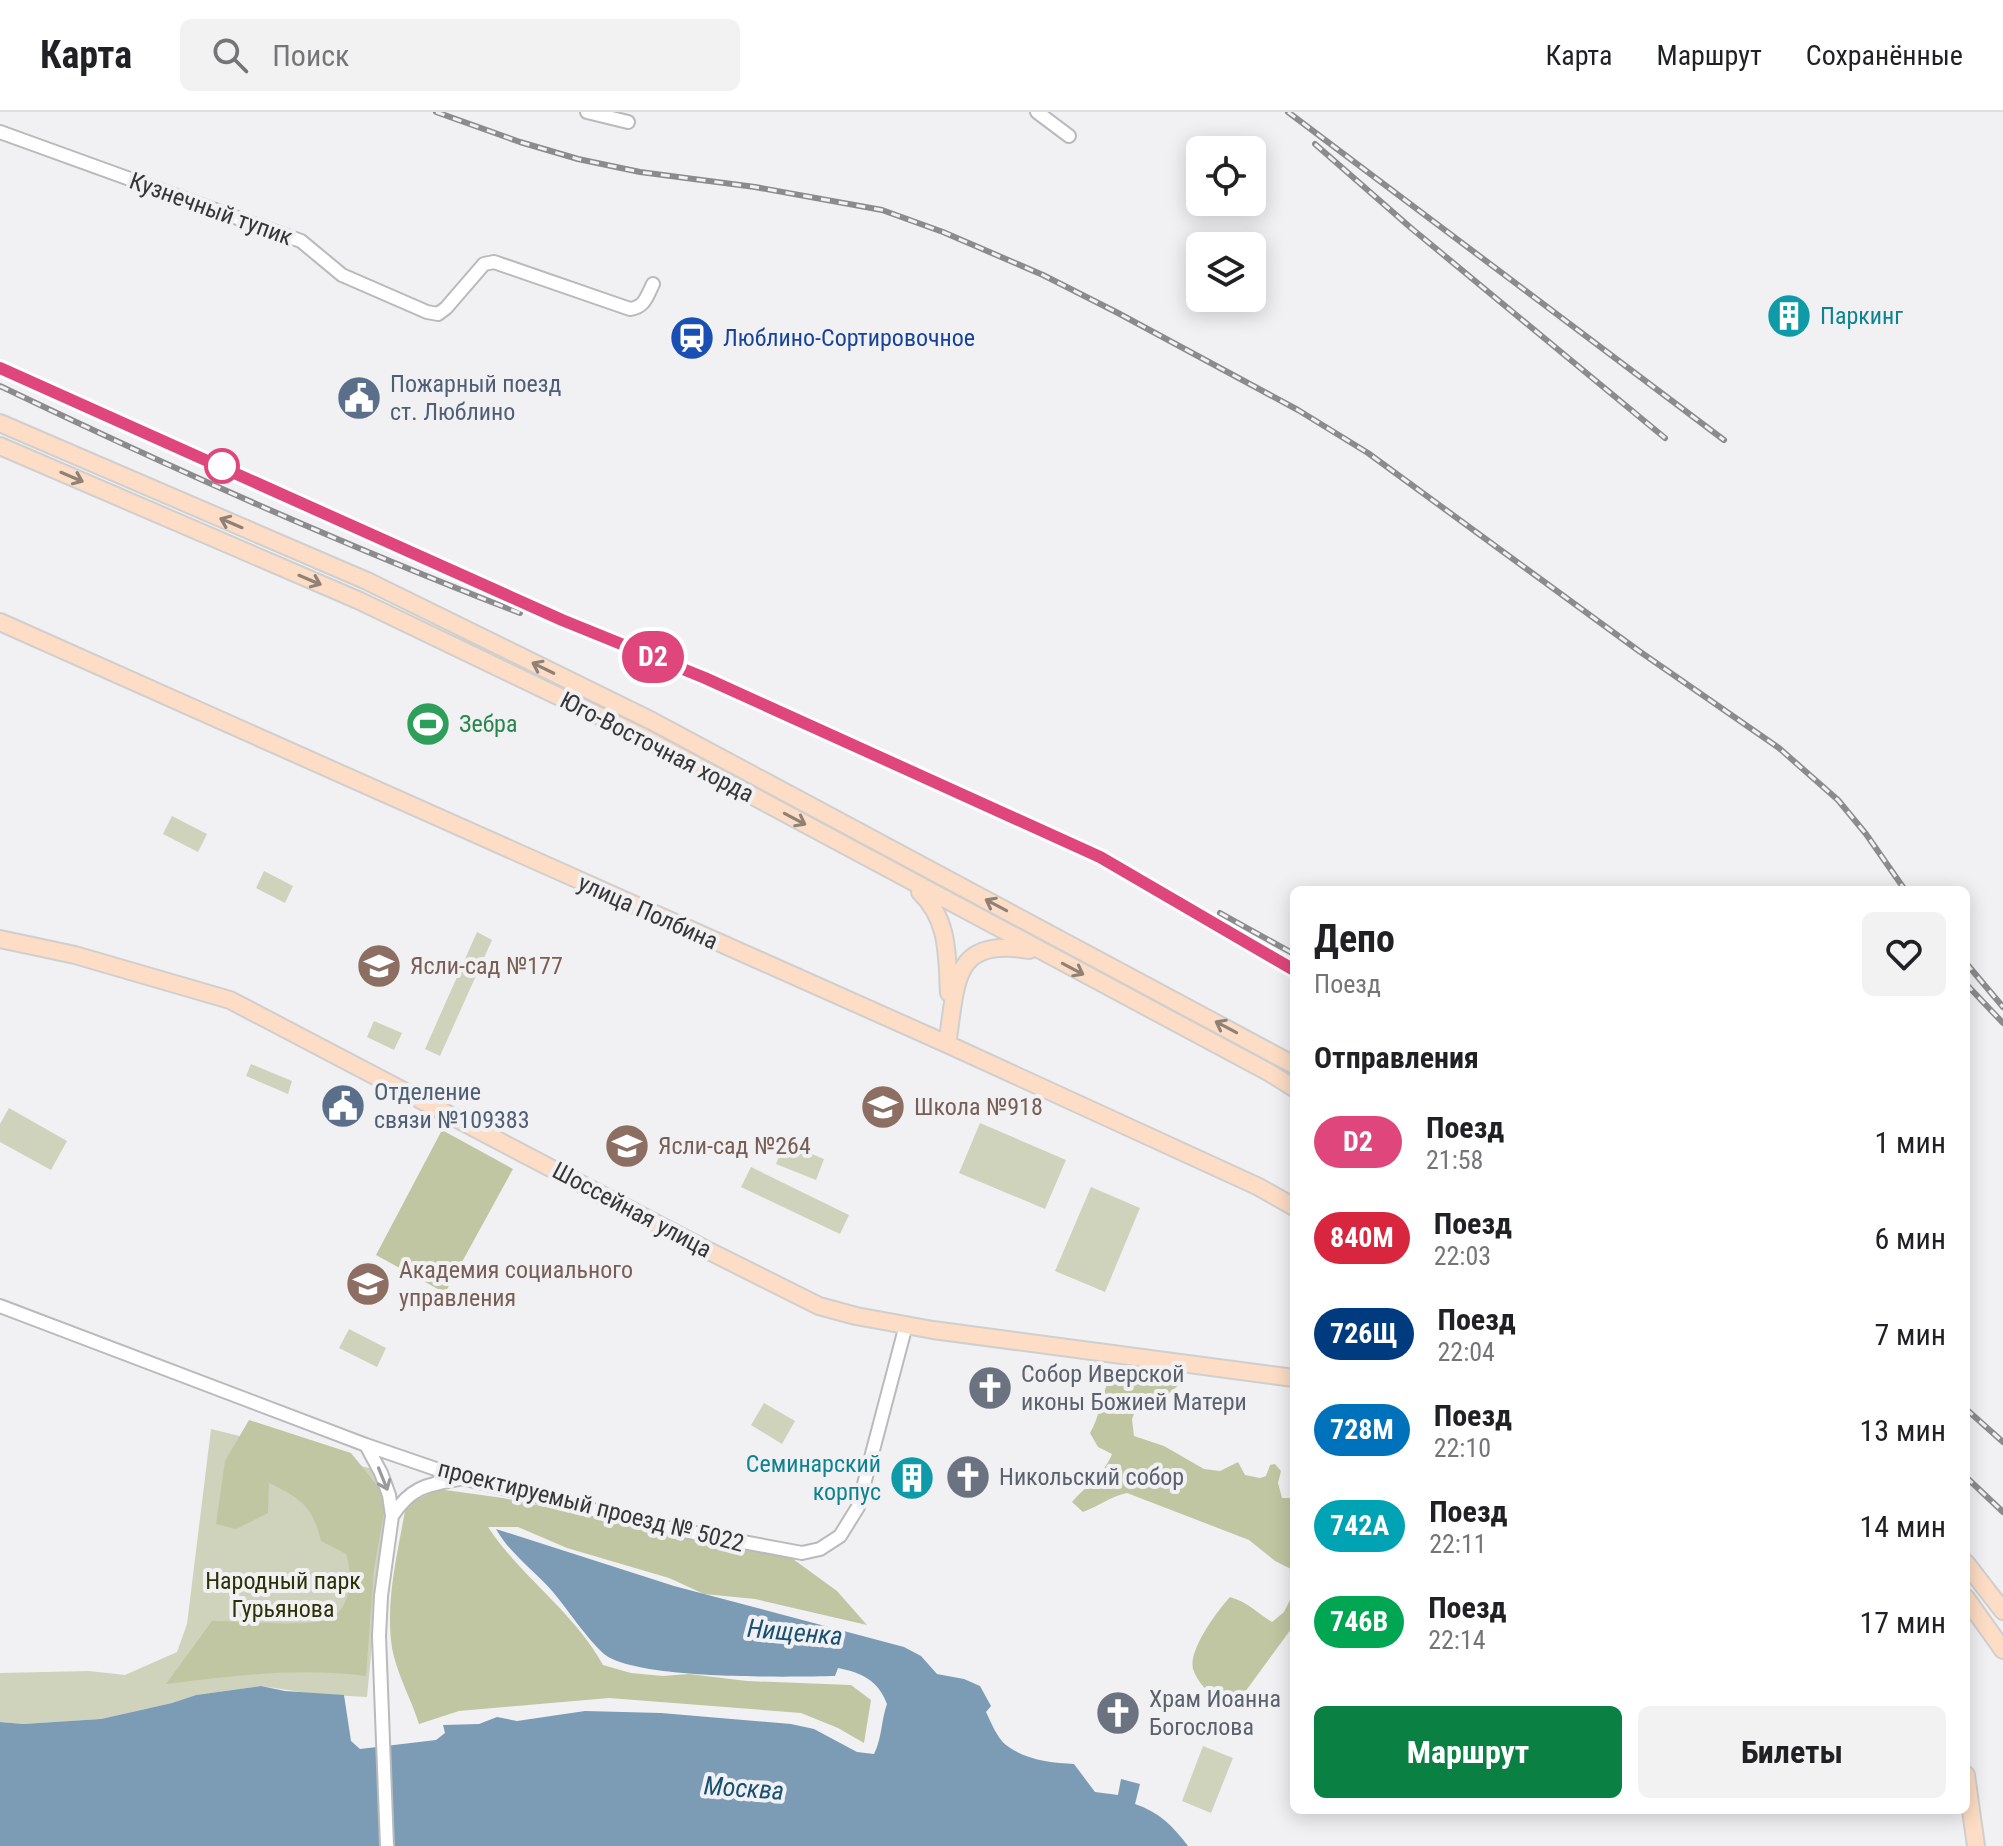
<!DOCTYPE html>
<html lang="ru">
<meta charset="utf-8">
<style>
body{margin:0;font-family:"Roboto Condensed",sans-serif;background:#f2f2f2;color:#202124;height:100vh;display:flex;flex-direction:column;font-size:30px;white-space:nowrap}
*{box-sizing:border-box;margin:0}
p{font-size:26px;color:#757577}
.icon{flex:none;width:44px;height:44px;fill:none;stroke:currentColor;stroke-width:2;stroke-linecap:round;stroke-linejoin:round}
.map{position:relative;flex:1;overflow:hidden}
.details{position:absolute;left:1290px;top:774px;width:680px;height:928px;display:flex;flex-direction:column;background:#fff;border-radius:12px;box-shadow:0 4px 20px #0003}
.details>*{flex:none}
.badge{padding:0 16px;border-radius:26px;font-size:28px;line-height:52px}
.fabs{position:absolute;left:1186px;top:24px;display:grid;gap:16px}
.fabs a{display:grid;place-items:center;width:80px;height:80px;border-radius:12px;background:#fff;box-shadow:0 4px 20px #0003;font-size:40px}
.map>.badge{position:absolute;translate:-50% -50%;box-shadow:0 0 0 4px #fff}
h2{padding:0 24px;font-size:30px;line-height:72px}
.round{display:grid;place-items:center;flex:none;width:84px;height:84px;border-radius:12px;background:#f2f2f2}
.summary{display:flex;align-items:center;justify-content:space-between;height:136px;padding:0 24px}
h1{font-size:38px;font-weight:700;line-height:60px}
.action{display:flex;gap:16px;margin-top:auto;padding:16px 24px}
.action a{flex:1;height:92px;border-radius:12px;background:#0b8043;color:#fff;font-size:32px;font-weight:700;line-height:92px;text-align:center}
.action a+a{background:#f2f2f2;color:#202124}
ul{padding:0;list-style:none}
li{display:flex;align-items:center;gap:24px;height:96px;padding:0 24px}
li div{flex:1}
li b{display:block;font-size:30px}
li em{font-style:normal}
li .badge{min-width:88px;font-weight:700;text-align:center}
header{display:flex;align-items:center;gap:48px;box-sizing:border-box;height:112px;padding:0 40px;background:#fff;border-bottom:2px solid #e0e0e0}
header strong{font-size:38px}
nav{display:flex;gap:44px;margin-inline-start:auto;font-size:28px}
.search{width:560px;height:72px;background:#f2f2f2;display:flex;align-items:center;gap:20px;box-sizing:border-box;padding:0 28px;border-radius:12px;color:#757577;font-size:30px}
.map>svg:first-child{display:block}
.green{fill:#cfd3bb}
.forest{fill:#c0c6a1}
.water{fill:#7b9cb4}
.lines{fill:none;stroke-linecap:round;stroke-linejoin:round}
.minor-casing{stroke:#bababd;stroke-width:16}
.major-casing{stroke:#cfcfcf;stroke-width:20}
.minor{stroke:#fff;stroke-width:12}
.major{stroke:#fdddc5;stroke-width:16}
.rail-casing{stroke:#8b8b8d;stroke-width:6}
.rail{stroke:#f1f1f4;stroke-width:3;stroke-dasharray:9;stroke-linecap:butt}
.oneway{stroke:#908177}
.oneway2{stroke:#9a9a9b}
.line-casing{stroke:#fff;stroke-width:18}
.line{stroke:#df477c;stroke-width:12}
.stop-dot{fill:#fff;stroke:#df477c;stroke-width:4}
.labels{text-anchor:middle;stroke-width:8;stroke-linejoin:round;paint-order:stroke}
.street-label{font-size:24px;fill:#363637;stroke:#f1f1f4}
.culture-label{font-size:24px;fill:#0d838f;stroke:#f1f1f4;text-anchor:start}
.transit-label{font-size:24px;fill:#164399;stroke:#f1f1f4;text-anchor:start}
.service-label{font-size:24px;fill:#4e5e75;stroke:#f1f1f4;text-anchor:start}
.leisure-label{font-size:24px;fill:#27864d;stroke:#f1f1f4;text-anchor:start}
.education-label{font-size:24px;fill:#785e54;stroke:#f1f1f4;text-anchor:start}
.worship-label{font-size:24px;fill:#5b616d;stroke:#f1f1f4;text-anchor:start}
.park-label{font-size:24px;fill:#2d3204;stroke:#f1f1f4}
.water-label{font-size:26px;font-style:italic;fill:#175072;stroke:#f1f1f4}
</style>
<header>
<strong>Карта</strong>
<div class="search"><svg class="icon" aria-label="search" viewBox="0 0 24 24"><circle cx="10" cy="10" r="6"/><path d="M15 15l6 6"/></svg>Поиск</div>
<nav><a>Карта</a><a>Маршрут</a><a>Сохранённые</a></nav>
</header>
<div class="map">
<svg width="2003" height="1734" viewBox="0 0 2003 1734">
<rect width="100%" height="100%" fill="#f1f1f4"/>
<path class="green" d="M172,704L207,722L198,740L163,722Z
M264,759L293,774L285,791L256,776Z
M477,820L492,828L440,944L425,937Z
M374,909L402,921L394,938L367,925Z
M251,952L292,969L288,982L246,964Z
M9,996L67,1029L51,1058L0,1030V1012Z
M980,1011L1066,1048L1045,1097L959,1061Z
M785,1031L824,1047L816,1068L776,1052Z
M751,1055L849,1103L840,1122L741,1075Z
M1091,1075L1140,1096L1105,1180L1055,1159Z
M349,1217L386,1236L377,1255L339,1236Z
M764,1291L795,1309L782,1332L751,1313Z
M211,1317L373,1357L386,1387L367,1585L314,1582L261,1574L196,1583L172,1591L101,1607L23,1612L0,1610V1561L89,1559L125,1563L177,1540L187,1512Z
M1203,1634L1233,1646L1211,1701L1182,1689Z"/>
<path class="forest" d="M442,1018L513,1057L445,1181L376,1143Z
M1113,1256L1181,1265L1180,1272L1168,1282L1138,1292L1132,1307L1134,1324L1164,1334L1204,1357L1220,1359L1238,1350L1245,1363L1260,1366L1266,1364L1270,1353L1275,1352L1281,1359L1278,1371L1282,1386H1294V1466L1291,1457L1275,1449L1249,1428L1127,1381C1111,1384 1099,1394 1083,1400L1072,1390C1086,1374 1105,1361 1112,1342L1098,1335L1090,1321C1100,1304 1099,1291 1106,1275C1109,1267 1113,1265 1113,1256Z
M249,1308L351,1341L381,1378L384,1400L374,1457L366,1564C298,1555 233,1564 166,1572L212,1509C242,1509 300,1515 326,1508C352,1500 353,1462 346,1442L321,1429C313,1394 300,1386 269,1371L268,1401L236,1417L216,1412L225,1349Z
M438,1377L503,1386L793,1447L837,1479L867,1513L755,1487L704,1482L669,1466L567,1436L518,1415H488C521,1465 574,1500 603,1553L631,1561L663,1564L689,1562L747,1569L851,1573L871,1588L864,1631L838,1616L801,1601L609,1586L459,1599L419,1612C411,1586 397,1563 392,1536C385,1488 398,1440 406,1393Z
M1294,1480V1513L1234,1595L1218,1593C1211,1581 1197,1571 1193,1557C1188,1538 1218,1498 1230,1485C1248,1490 1257,1501 1272,1510L1284,1500Z"/>
<path class="water" d="M496,1417L674,1474L904,1535L921,1544L937,1562L964,1567L980,1574L991,1594L986,1600C991,1610 997,1626 1006,1633C1025,1648 1052,1651 1074,1652L1095,1680L1118,1683L1121,1667L1140,1672L1135,1692C1159,1700 1173,1714 1188,1734H0V1610L23,1612L101,1607L172,1591L196,1583L261,1574L285,1579L344,1583L351,1629L360,1637L436,1628L445,1621L443,1613L479,1612L497,1605L517,1609L585,1599L661,1601L791,1612L814,1617L857,1640L874,1642C882,1626 881,1609 887,1592C878,1568 862,1561 838,1556L835,1564C790,1565 636,1568 604,1542C586,1526 569,1499 553,1480C534,1458 511,1443 496,1417Z"/>
<g class="lines">
<g class="minor-casing">
<path id="minor" d="M587,0L628,10
M1037,0L1069,24
M0,20L301,129L342,163L427,200L438,202L446,196L484,152L494,150L630,197C645,195 647,184 653,172
M0,1194L366,1333L462,1366L663,1415L802,1441L820,1437L840,1424L858,1395L906,1213
M366,1333L381,1361L389,1383L392,1404L381,1484L379,1524L387,1734
M392,1404C411,1375 426,1373 459,1367"/>
</g>
<g class="major-casing">
<path id="major" d="M0,311L367,469L652,609L1294,953
M0,334L360,489L641,624L1270,961L1294,976
M0,510L947,932L1259,1075L1294,1095
M920,780C949,808 947,843 949,881
M0,827L75,843L230,888L707,1138L819,1194L856,1204L933,1218L1294,1266
M947,932C957,874 950,824 1029,838
M1966,1451L2003,1499
M1966,1486L2003,1538
M1966,1663L1976,1734"/>
</g>
<use href="#minor" class="minor"/>
<use href="#major" class="major"/>
<g class="rail-casing">
<path id="rail" d="M436,0L520,30L578,47L640,60L755,75L882,98L943,120L1043,163L1118,201L1298,298L1368,341L1639,539L1779,636L1838,688L1866,722L1905,778
M1288,0L1724,328
M1315,32L1411,116L1665,326
M0,256L562,508L705,566L1100,745L1294,858
M0,274C171,356 343,433 520,501
M1220,801L1294,842
M1966,851L2003,895
M1966,872L2003,911
M1966,1297L2003,1330
M1966,1365L2003,1400"/>
</g>
<use href="#rail" class="rail"/>
</g>
<defs><path id="oneway-shaft" d="M-6 0H5M1.5-3L5.5 0L1.5 3" fill="none" stroke-width="1.6" stroke-linecap="round" stroke-linejoin="round" transform="scale(2)"/></defs>
<g class="oneway">
<use href="#oneway-shaft" transform="translate(72 365) rotate(23)"/>
<use href="#oneway-shaft" transform="translate(231 411) rotate(-157)"/>
<use href="#oneway-shaft" transform="translate(310 468) rotate(23)"/>
<use href="#oneway-shaft" transform="translate(543 556) rotate(-154)"/>
<use href="#oneway-shaft" transform="translate(795 707) rotate(28)"/>
<use href="#oneway-shaft" transform="translate(996 793) rotate(-152)"/>
<use href="#oneway-shaft" transform="translate(1073 857) rotate(28)"/>
<use href="#oneway-shaft" transform="translate(1226 915) rotate(-152)"/>
</g>
<use class="oneway2" href="#oneway-shaft" transform="translate(383 1367) rotate(68)"/>
<g class="lines">
<g class="line-casing">
<path id="line" d="M0,256L562,508L705,566L1100,745L1294,858"/>
</g>
<use href="#line" class="line"/>
</g>
<defs>
<g id="building-disc" transform="scale(2.3)"><circle r="9.5" fill="#0f9aa8" stroke="#f1f1f4"/><path d="M-4-6H4V6H1V3H-1V6H-4ZM-2.5-4.3h1.7v1.8h-1.7ZM.8-4.3h1.7v1.8H.8ZM-2.5-1h1.7V.8h-1.7ZM.8-1h1.7V.8H.8Z" fill="#fff"/></g>
<g id="station-disc" transform="scale(2.3)"><circle r="9.5" fill="#1a4fb4" stroke="#f1f1f4"/><path d="M-3-6H3Q5-6 5-4V2Q5 4 3 4L4.5 6H3L1.5 4h-3L-3 6H-4.5L-3 4Q-5 4-5 2V-4Q-5-6-3-6ZM-3.5-4v3h7v-3ZM-3.5 1v1.5H-2V1ZM2 1v1.5H3.5V1Z" fill="#fff"/></g>
<g id="civic-disc" transform="scale(2.3)"><circle r="9.5" fill="#5c6f8a" stroke="#f1f1f4"/><path d="M-.6-6.5H3V-4.5H.6V-3L4-1V1h2V6H-6V1h2V-1L-.6-3ZM-1.2 2.5V6h2.4V2.5Z" fill="#fff"/></g>
<g id="stadium-disc" transform="scale(2.3)"><circle r="9.5" fill="#2e9e5b" stroke="#f1f1f4"/><path d="M0-5a6.5 5 0 1 0 0 10a6.5 5 0 1 0 0-10ZM-3.5-1.8h7v3.6h-7Z" fill="#fff"/></g>
<g id="school-disc" transform="scale(2.3)"><circle r="9.5" fill="#8d6e63" stroke="#f1f1f4"/><path d="M0-5L7-2L0 1L-7-2ZM-4 1L0 2.5L4 1V4Q0 6-4 4Z" fill="#fff"/></g>
<g id="university-disc" transform="scale(2.3)"><circle r="9.5" fill="#8d6e63" stroke="#f1f1f4"/><path d="M0-5L7-2L0 1L-7-2ZM-4 1L0 2.5L4 1V4Q0 6-4 4Z" fill="#fff"/></g>
<g id="church-disc" transform="scale(2.3)"><circle r="9.5" fill="#6b7280" stroke="#f1f1f4"/><path d="M-1.2-6h2.4v3.5h3.3v2.4h-3.3V6h-2.4V-.1h-3.3v-2.4h3.3Z" fill="#fff"/></g>
</defs>
<g fill-rule="evenodd">
<use href="#building-disc" x="1789" y="204"/>
<use href="#station-disc" x="692" y="226"/>
<use href="#civic-disc" x="359" y="286"/>
<use href="#stadium-disc" x="428" y="612"/>
<use href="#school-disc" x="379" y="854"/>
<use href="#civic-disc" x="343" y="994"/>
<use href="#school-disc" x="883" y="995"/>
<use href="#school-disc" x="627" y="1034"/>
<use href="#university-disc" x="368" y="1172"/>
<use href="#church-disc" x="990" y="1276"/>
<use href="#church-disc" x="968" y="1365"/>
<use href="#building-disc" x="912" y="1366"/>
<use href="#church-disc" x="1118" y="1601"/>
</g>
<circle class="stop-dot" cx="222" cy="354" r="16"/>
<g class="labels">
<g class="street-label">
<text transform="translate(211 97) rotate(20)" y="8">Кузнечный тупик</text>
<text transform="translate(657 635) rotate(27)" y="8">Юго-Восточная хорда</text>
<text transform="translate(648 800) rotate(24)" y="8">улица Полбина</text>
<text transform="translate(632 1098) rotate(28)" y="8">Шоссейная улица</text>
<text transform="translate(591 1394) rotate(14)" y="8">проектируемый проезд № 5022</text>
</g>
<g class="culture-label">
<text x="1820" y="212">Паркинг</text>
<text x="881" y="1360" text-anchor="end">Семинарский<tspan x="881" dy="28">корпус</tspan></text>
</g>
<g class="transit-label">
<text x="723" y="234">Люблино-Сортировочное</text>
</g>
<g class="service-label">
<text x="390" y="280">Пожарный поезд<tspan x="390" dy="28">ст. Люблино</tspan></text>
<text x="374" y="988">Отделение<tspan x="374" dy="28">связи №109383</tspan></text>
</g>
<g class="leisure-label">
<text x="459" y="620">Зебра</text>
</g>
<g class="education-label">
<text x="410" y="862">Ясли-сад №177</text>
<text x="914" y="1003">Школа №918</text>
<text x="658" y="1042">Ясли-сад №264</text>
<text x="399" y="1166">Академия социального<tspan x="399" dy="28">управления</tspan></text>
</g>
<g class="worship-label">
<text x="1021" y="1270">Собор Иверской<tspan x="1021" dy="28">иконы Божией Матери</tspan></text>
<text x="999" y="1373">Никольский собор</text>
<text x="1149" y="1595">Храм Иоанна<tspan x="1149" dy="28">Богослова</tspan></text>
</g>
<g class="park-label">
<text x="283" y="1477">Народный парк<tspan x="283" dy="28">Гурьянова</tspan></text>
</g>
<g class="water-label">
<text transform="translate(795 1520) rotate(5)" y="9">Нищенка</text>
<text transform="translate(744 1676) rotate(4)" y="9">Москва</text>
</g>
</g>
</svg>
<div class="fabs">
<a><svg class="icon" aria-label="locate" viewBox="0 0 24 24"><circle cx="12" cy="12" r="6"/><path d="M12 2v4M12 18v4M2 12h4M18 12h4"/></svg></a>
<a><svg class="icon" aria-label="layers" viewBox="0 0 24 24"><path d="M12 4l9 5-9 5-9-5zM3 14l9 5 9-5"/></svg></a>
</div>
<b class="badge" style="left:653px;top:545px;background:#df477c;color:#fff">D2</b>
<section class="details">
<div class="summary"><div><h1>Депо</h1><p>Поезд</p></div><a class="round"><svg class="icon" aria-label="heart" viewBox="0 0 24 24"><path d="M12 20l-8-8c-3-5 5-10 8-4 3-6 11-1 8 4z"/></svg></a></div>
<h2>Отправления</h2>
<ul>
<li><span class="badge" style="background:#df477c;color:#fff">D2</span><div><b>Поезд</b><p>21:58</p></div><em>1 мин</em></li>
<li><span class="badge" style="background:#d7263d;color:#fff">840М</span><div><b>Поезд</b><p>22:03</p></div><em>6 мин</em></li>
<li><span class="badge" style="background:#003b80;color:#fff">726Щ</span><div><b>Поезд</b><p>22:04</p></div><em>7 мин</em></li>
<li><span class="badge" style="background:#0072bc;color:#fff">728М</span><div><b>Поезд</b><p>22:10</p></div><em>13 мин</em></li>
<li><span class="badge" style="background:#00a3b4;color:#fff">742А</span><div><b>Поезд</b><p>22:11</p></div><em>14 мин</em></li>
<li><span class="badge" style="background:#00a651;color:#fff">746В</span><div><b>Поезд</b><p>22:14</p></div><em>17 мин</em></li>
</ul>
<div class="action"><a>Маршрут</a><a>Билеты</a></div>
</section>
</div>
